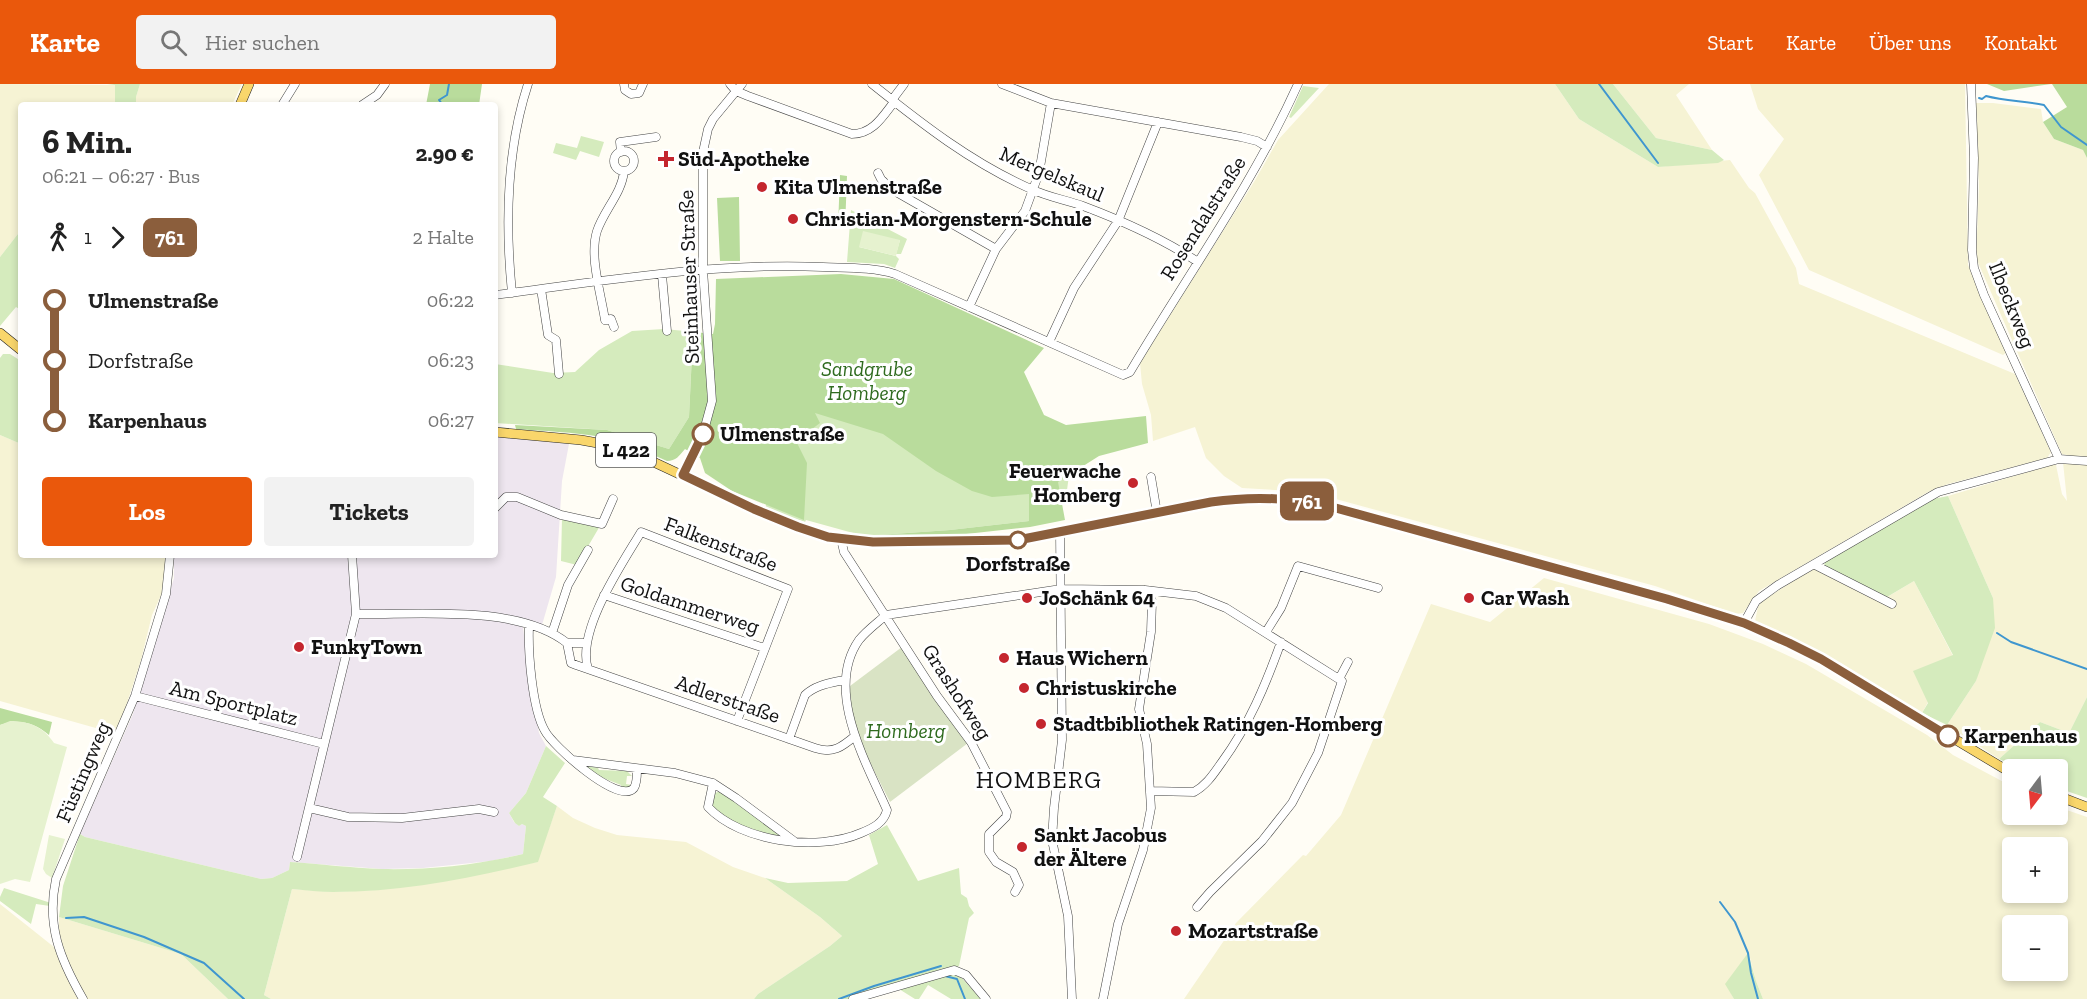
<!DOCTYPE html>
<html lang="de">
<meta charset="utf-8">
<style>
body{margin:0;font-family:"Zilla Slab",serif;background:#f2f2f2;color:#222;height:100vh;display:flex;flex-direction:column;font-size:22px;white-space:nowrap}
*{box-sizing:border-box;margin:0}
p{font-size:20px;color:#767676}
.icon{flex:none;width:33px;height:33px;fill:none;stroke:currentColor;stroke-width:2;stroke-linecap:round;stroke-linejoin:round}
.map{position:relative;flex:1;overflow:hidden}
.sheet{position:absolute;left:18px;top:18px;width:480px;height:456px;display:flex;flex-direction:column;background:#fff;border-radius:6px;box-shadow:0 3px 9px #0003}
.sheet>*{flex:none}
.badge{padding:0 12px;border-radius:9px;font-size:21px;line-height:39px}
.needle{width:39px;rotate:196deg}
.buttons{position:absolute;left:2002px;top:675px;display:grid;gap:12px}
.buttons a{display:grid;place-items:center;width:66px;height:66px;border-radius:6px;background:#fff;box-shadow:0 3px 9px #0003;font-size:30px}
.map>.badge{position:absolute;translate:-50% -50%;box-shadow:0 0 0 3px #fff}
.legs{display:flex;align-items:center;gap:9px;height:66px;padding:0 24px;font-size:20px}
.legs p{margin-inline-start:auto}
.head{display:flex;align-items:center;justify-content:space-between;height:102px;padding:0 24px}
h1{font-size:33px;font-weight:700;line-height:45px}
.primary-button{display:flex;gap:12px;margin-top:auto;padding:12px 24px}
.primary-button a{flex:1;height:69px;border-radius:6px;background:#ea580c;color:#fff;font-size:24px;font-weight:700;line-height:69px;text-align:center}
.primary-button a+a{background:#f2f2f2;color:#222}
ul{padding:0 24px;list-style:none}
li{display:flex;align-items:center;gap:21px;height:60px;font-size:22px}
li i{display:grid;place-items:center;width:9px;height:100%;margin:0 8px;background:currentColor}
li i::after{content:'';width:15px;height:15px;margin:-8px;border:4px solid;border-radius:50%;background:#fff}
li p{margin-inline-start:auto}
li:first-child i{background:linear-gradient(#0000 50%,currentColor 0)}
li:last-child i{background:linear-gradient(currentColor 50%,#0000 0)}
header{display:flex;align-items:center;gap:36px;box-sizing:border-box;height:84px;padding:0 30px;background:#ea580c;color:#fff}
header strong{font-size:28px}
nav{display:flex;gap:33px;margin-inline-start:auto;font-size:21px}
.search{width:420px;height:54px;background:#f2f2f2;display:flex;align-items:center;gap:15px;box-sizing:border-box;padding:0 21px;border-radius:6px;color:#767676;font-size:22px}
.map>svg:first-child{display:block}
.industrial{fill:#eee6ef}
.farmland{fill:#f6f3d4;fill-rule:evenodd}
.green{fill:#d5ebbd}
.forest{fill:#b9dc9c}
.cemetery{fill:#d9e3c4}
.pitch{fill:#e6f2cf}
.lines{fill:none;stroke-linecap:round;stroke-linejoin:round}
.stream{stroke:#3f96cf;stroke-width:2}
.minor-casing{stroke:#444;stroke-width:9}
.major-casing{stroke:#222;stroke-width:10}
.minor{stroke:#fff;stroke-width:8}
.major{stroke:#f9d66b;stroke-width:9}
.line-1-casing{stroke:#fff;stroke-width:14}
.line-1{stroke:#8b5e3c;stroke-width:9}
.poi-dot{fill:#c4262e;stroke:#fff;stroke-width:2}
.stop-1-dot{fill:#fff;stroke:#8b5e3c;stroke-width:3}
.labels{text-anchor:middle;stroke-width:6;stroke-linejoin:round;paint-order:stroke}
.shield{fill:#fff;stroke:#585858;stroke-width:1.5}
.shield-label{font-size:20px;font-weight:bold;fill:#111}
.poi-label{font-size:21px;font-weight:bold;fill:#111;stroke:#fff;text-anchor:start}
.street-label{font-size:21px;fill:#111;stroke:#fff}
.park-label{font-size:21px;font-style:italic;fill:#2f6b1f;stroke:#fff}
.stop-label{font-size:21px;font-weight:bold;fill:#111;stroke:#fff;text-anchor:start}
.quarter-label{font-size:24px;letter-spacing:1.5px;fill:#111;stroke:#fff}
</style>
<header>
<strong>Karte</strong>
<div class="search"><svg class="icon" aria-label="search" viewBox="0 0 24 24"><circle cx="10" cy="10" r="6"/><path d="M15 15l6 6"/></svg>Hier suchen</div>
<nav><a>Start</a><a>Karte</a><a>Über uns</a><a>Kontakt</a></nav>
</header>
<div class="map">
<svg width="2087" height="915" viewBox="0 0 2087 915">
<rect width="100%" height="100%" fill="#fffdf5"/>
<path class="industrial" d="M495,352L569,360L562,397L556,493L542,541L522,535L530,600L539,649L546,662L526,709L509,729L514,738L519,742L522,740L526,742L523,770L491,777L423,784L382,785L290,778L289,786L272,794L261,795L85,753L80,750L133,630L174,494V471H495Z"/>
<path class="farmland" d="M0,0L115,1V21H21V146L0,173Z
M140,0H242L232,21H136V13Z
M1329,0H1555L1579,35L1658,83L1730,76L1749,104L1755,109L1796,184L1799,200L2015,290L2051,368L2047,374L1948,400L1928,408L1759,507L1743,529L1736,530L1655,502L1332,414L1293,407L1242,404L1224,392L1206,374L1195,343L1153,357L1151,331L1142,300L1140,279L1254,98L1278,56Z
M1613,0H1689L1676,11L1712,66L1656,54Z
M1750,0H1965L1968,181L2006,269L2003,271L1809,186L1759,91L1784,55L1758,25Z
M1976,19H1993L2041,25L2043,38L2054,55L2083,66L2087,74V375L2062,370L1976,174L1979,103Z
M0,351L21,360V471H168L163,507L152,531L141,576L117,650L0,617Z
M2063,378L2087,381V613L2069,649L2040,638L1999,675L1947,641L1976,597L1993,514L1948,412L2051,381H2056L2062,410L2067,417Z
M1814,484L1879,518L1914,497L1953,572L1922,629L1842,580L1755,537L1758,523L1762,517Z
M1544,494L1709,540L1763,560L1806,580L1927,651L1953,671L2013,703V730H2058V723L2087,733V915H1763L1756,897L1749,870L1726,900L1734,915H1184L1236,839L1303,771L1306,772L1341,731L1431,520L1490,538ZM2013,764H2058V808H2013ZM2013,842H2058V886H2013Z
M557,722L573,734L595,744L617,751L686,758L733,783L765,794L820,833L842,852L830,862L758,910L754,915H271L264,911L292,805L332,808L376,806L537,778Z
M0,820L54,863L80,915H0Z
M59,833L181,870L228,915H87L71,885L59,852Z"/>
<path class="green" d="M107,0H140L136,13V21H115V1Z
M1555,0H1613L1656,54L1712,66L1724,76L1718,79L1658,83L1579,35Z
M1303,2L1319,4L1291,34L1289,33Z
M581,52L604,58L599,73L580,67L576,76L553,69L556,59L577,64Z
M851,126L907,155L901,170H896L900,156L859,163L896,172L899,175L895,184L884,180L847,178Z
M21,146V226L16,223L0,242V173Z
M664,245L685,247L686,257L692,269L689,333L669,365L607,346L495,339V280L553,289L575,288L599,266L632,247Z
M757,266L1030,333L1074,356L1066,413L1045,419L1029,437L950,446L864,452L806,436L805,438L765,425L772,396Z
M3,270H10L21,277V360L0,351V274Z
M1948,412L1993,514L1995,544L1976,597L1947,641L1922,629L1928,619L1913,587L1953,571L1914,497L1887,513L1824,482L1825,478L1933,415Z
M562,434L600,442L577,481L561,477Z
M2087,613V714L2058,704V686L2020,685L1999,675L2040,638L2069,649Z
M546,662L565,679L543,713L557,722L538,778C471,794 403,808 333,808C320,808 306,806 292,805L264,911L271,915H228L181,870L59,833L63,802L80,750L85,753L261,795L272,794L289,786L290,778C321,780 351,784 382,785C429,786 477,781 523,770L526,742L522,740L519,742L515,739L509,729L526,709Z
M582,681L598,684L599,686L627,687L632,692H627L626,700L632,701L630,704L621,703V701L598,692Z
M720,707L787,754C769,751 726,739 714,726C712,724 711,720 709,717L713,710Z
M887,741L918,797L959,784L961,810L967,814L969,822L974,829L969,834L959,882L913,898L849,915H754L758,910L830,862L842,852L820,833L765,794L788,799L847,797L878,780L869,751Z
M4,804L51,819L50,822L36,820L31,840L0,817V813Z
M1748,869L1756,897L1763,915H1734L1725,900Z
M949,891L960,892L981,915H951L928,901L919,915H915L899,905Z"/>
<path class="forest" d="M430,0H482L479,21H426Z
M1987,0H2051L2004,7Z
M2052,0H2087V74L2083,66L2054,55L2043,38L2067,23Z
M840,91L847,92L845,144L838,143Z
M739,113L740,177H720L717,114Z
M841,190L894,195L1044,264L1024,288L1044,331L1066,341L1146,332L1148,359L1099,372L1058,398L1065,436L1030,443L939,453L864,452L950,446L1029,437V410L992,413L972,407L936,387L883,350L815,329L820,339L796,357L807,379L804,436L732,407L705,389L700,374L685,365C679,372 676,377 667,377C646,368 624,358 601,353C573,348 544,347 516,345L515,341L607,346L669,365L689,333L692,270L686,257L685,247L713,250L715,240L716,195Z
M0,624L52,638L49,651C34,638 18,635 0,641Z"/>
<path class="cemetery" d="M902,563L968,659L890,718C873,684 848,642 850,602Z"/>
<path class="pitch" d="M863,147L900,156L896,172L859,163Z
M10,637C30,637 43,643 54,659L67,663L30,798L15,795L0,800V641Z
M49,751L65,755L52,794L46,790L43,785Z"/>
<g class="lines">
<path class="stream" d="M1599,0L1658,79
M1979,14L1982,15L1986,12C2005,17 2025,17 2044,21L2061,43L2087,61
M443,21L439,16L447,11L449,0
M1997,549L2011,558L2087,585
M1720,818L1735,838L1748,869L1751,889L1758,915
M66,834L84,833L144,853L204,879L244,915
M945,892L957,895L965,915
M839,915L874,902L941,882"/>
<g class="minor-casing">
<path id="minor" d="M624,0L625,6L631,10L639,9L643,0
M730,0L736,7L748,12L852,50C873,50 883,32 894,18
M872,0C922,40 972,79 1031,105C1048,113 1066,116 1083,122C1123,137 1163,155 1198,178
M1002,0L1051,19L1241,53L1257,57L1267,63
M1971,0L1974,74L1972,166L1974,184L1984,211L2059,375
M892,16L904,0
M282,21L295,0
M362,21L377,11L385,0
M614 77a10 10 0 1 1 20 0a10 10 0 1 1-20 0Z
M621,68L620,58L656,53
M878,89L881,95L891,105L996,165
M662,191L667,247
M541,205L548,251L556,256L559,290
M512,209C505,139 506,67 528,0
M495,211C602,197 715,178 823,183C847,184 872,183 895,190L1123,291L1130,288L1133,283C1189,189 1253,100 1298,0
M969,223L996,165L1025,127L1039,89L1051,19
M614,243L611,235L605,236C601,210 589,172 597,147C604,126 622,109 624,87
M1049,258L1074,204L1118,137L1158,38
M683,391L703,350L712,317L703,186V68L708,45L713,35L742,0
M1151,393L1157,429
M495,424L506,413H517L561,431L602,440L613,415
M1060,447L1062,656L1054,724L1052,756L1068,832L1072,915
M841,455L844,468L937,612L971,658L1007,728L1006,733L989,750V768L996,778L1013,788L1019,801L1015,808
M1815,481L1892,520
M1145,506L1196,512L1226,524L1342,597L1318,669L1292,719L1262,757L1210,808L1197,823
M604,511L764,564
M356,530C417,531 518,520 567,559
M1744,539L1756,517L1778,501L1938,408L2059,375L2087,377
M529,542C528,568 532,625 545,647C552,661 619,722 634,704C637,699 637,691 637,686
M1266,548L1281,524L1298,482L1378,504
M552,549L568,501L588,466
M567,559L571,579L576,581L815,664C833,670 842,663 855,652
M567,559H587
M588,585C576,547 622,480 641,448L788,505L737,637
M1339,595L1348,578
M135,612L324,660
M789,655L805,611C815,601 830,599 844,596
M573,676L675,689L713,699L736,714L794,757
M713,699L708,723C741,758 817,768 861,749C873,744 884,739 887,726C866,678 824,606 859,556C866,547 877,539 886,531L1061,505L1144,506L1148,509L1152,517L1151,548L1139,625L1147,660L1151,724L1143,766L1118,840L1103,915
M1151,707L1194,708C1207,701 1214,689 1222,678C1249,641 1266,600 1281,558
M309,724L348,733L402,734L479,725L494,728
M297,773L356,530L352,471
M83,915C60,875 46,841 56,795L135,612L166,510L170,471
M853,915L954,886L966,891L986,915"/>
</g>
<g class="major-casing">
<path id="major" d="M240,21L249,0
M0,249L21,266
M495,348L581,356L614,362L645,374L754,425L787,438L821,451L861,458L1018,456L1211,418C1248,412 1282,412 1318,419C1402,440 1485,465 1568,488C1655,512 1742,532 1821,575L2013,690
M2058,712L2087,723"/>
</g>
<use href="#minor" class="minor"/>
<use href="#major" class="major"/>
</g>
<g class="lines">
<g class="line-1-casing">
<path id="line-1" d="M703,350L683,391L754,425L798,443L828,453L873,458L1018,456L1211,418C1253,412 1291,413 1332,423L1667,515L1744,539L1789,559L1821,575L1948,652"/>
</g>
<use href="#line-1" class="line-1"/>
</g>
<g class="poi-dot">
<path d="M663 66h6v6h6v6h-6v6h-6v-6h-6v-6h6z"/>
<circle cx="762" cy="103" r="6"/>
<circle cx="793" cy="135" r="6"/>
<circle cx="1133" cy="399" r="6"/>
<circle cx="1027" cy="514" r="6"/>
<circle cx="1469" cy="514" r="6"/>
<circle cx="299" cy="563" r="6"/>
<circle cx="1004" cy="574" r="6"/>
<circle cx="1024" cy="604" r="6"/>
<circle cx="1041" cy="640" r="6"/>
<circle cx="1022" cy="763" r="6"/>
<circle cx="1176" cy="847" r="6"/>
</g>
<g class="stop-1-dot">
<circle cx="703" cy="350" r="10"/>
<circle cx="1018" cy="456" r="8"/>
<circle cx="1948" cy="652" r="10"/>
</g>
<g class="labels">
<rect class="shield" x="596" y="349" width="60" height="34" rx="4.5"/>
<g class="shield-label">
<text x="626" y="373">L 422</text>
</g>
<g class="poi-label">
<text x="678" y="82">Süd-Apotheke</text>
<text x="774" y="110">Kita Ulmenstraße</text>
<text x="805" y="142">Christian-Morgenstern-Schule</text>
<text x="1121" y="394" text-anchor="end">Feuerwache<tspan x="1121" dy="24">Homberg</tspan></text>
<text x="1039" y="521">JoSchänk 64</text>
<text x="1481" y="521">Car Wash</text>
<text x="311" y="570">FunkyTown</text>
<text x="1016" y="581">Haus Wichern</text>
<text x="1036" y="611">Christuskirche</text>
<text x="1053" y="647">Stadtbibliothek Ratingen-Homberg</text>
<text x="1034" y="758">Sankt Jacobus<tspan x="1034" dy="24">der Ältere</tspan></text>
<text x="1188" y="854">Mozartstraße</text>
</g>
<g class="street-label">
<text transform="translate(1052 90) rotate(23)" y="7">Mergelskaul</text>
<text transform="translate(1203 134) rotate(-58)" y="7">Rosendalstraße</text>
<text transform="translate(689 193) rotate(-92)" y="7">Steinhauser Straße</text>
<text transform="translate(2012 221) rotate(68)" y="7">Ilbeckweg</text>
<text transform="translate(721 460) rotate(21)" y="7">Falkenstraße</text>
<text transform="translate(690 521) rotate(18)" y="7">Goldammerweg</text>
<text transform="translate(957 608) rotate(57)" y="7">Grashofweg</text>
<text transform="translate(728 615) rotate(19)" y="7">Adlerstraße</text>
<text transform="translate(234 619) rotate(14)" y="7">Am Sportplatz</text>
<text transform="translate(83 688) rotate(-67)" y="7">Füstingweg</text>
</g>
<g class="park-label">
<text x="867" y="292">Sandgrube<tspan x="867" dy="24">Homberg</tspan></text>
<text x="906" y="654">Homberg</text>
</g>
<g class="stop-label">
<text x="720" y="357">Ulmenstraße</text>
<text x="1018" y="487" text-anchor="middle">Dorfstraße</text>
<text x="1964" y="659">Karpenhaus</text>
</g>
<g class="quarter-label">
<text x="1039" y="704">HOMBERG</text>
</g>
</g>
</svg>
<div class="buttons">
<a><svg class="needle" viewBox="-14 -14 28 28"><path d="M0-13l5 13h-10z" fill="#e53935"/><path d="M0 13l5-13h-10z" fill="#767676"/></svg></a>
<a>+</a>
<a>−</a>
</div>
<b class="badge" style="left:1307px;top:417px;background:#8b5e3c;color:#fff">761</b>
<section class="sheet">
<div class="head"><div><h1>6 Min.</h1><p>06:21 – 06:27 · Bus</p></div><b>2.90 €</b></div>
<div class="legs"><svg class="icon" aria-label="walk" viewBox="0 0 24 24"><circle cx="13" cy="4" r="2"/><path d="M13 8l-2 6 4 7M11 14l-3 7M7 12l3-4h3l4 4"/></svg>1<svg class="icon" aria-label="forward" viewBox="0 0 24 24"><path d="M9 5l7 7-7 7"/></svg><b class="badge" style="background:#8b5e3c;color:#fff">761</b><p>2 Halte</p></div>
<ul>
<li><i style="color:#8b5e3c"></i><b>Ulmenstraße</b><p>06:22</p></li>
<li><i style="color:#8b5e3c"></i><span>Dorfstraße</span><p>06:23</p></li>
<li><i style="color:#8b5e3c"></i><b>Karpenhaus</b><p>06:27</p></li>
</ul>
<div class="primary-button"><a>Los</a><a>Tickets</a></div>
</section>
</div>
